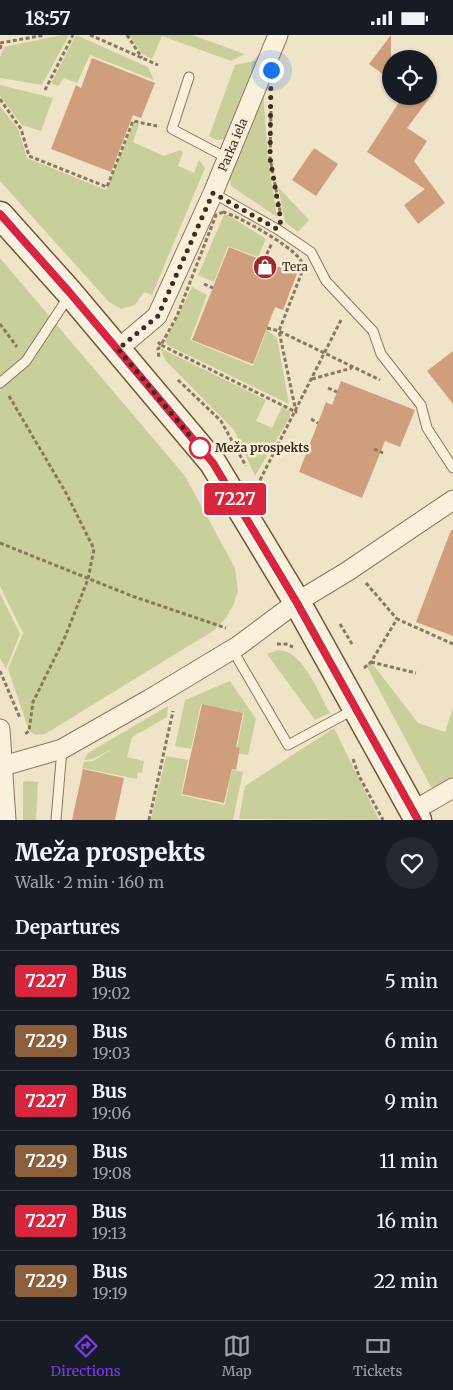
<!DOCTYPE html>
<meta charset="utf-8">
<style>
body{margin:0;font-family:Merriweather,serif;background:#242831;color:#f1f3f6;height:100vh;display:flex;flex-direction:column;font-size:19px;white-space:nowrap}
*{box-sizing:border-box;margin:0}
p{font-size:16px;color:#9ea1a6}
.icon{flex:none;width:28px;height:28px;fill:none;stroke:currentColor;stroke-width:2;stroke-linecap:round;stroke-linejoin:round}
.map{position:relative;height:785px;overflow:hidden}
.sheet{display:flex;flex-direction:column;background:#171b24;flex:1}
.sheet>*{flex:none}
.badge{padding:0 10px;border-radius:4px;font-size:18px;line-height:32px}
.controls{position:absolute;left:382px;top:15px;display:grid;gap:10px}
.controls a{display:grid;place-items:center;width:55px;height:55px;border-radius:50%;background:#171b24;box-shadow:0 1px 4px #0004;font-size:25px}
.you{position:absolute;width:25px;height:25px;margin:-12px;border:4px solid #fff;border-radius:50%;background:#1a73e8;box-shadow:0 0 0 8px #1a73e833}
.map>.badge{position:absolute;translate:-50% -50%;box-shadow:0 0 0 2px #fff}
h2{padding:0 15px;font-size:19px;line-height:45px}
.round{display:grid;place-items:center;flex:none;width:52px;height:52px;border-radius:26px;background:#242831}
.overview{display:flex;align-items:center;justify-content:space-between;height:85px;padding:0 15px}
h1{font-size:24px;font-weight:800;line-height:38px}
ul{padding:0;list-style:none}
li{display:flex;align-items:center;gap:15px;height:60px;padding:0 15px;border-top:1px solid #363941}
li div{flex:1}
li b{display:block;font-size:19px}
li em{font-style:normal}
li .badge{min-width:55px;font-weight:700;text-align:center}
.status{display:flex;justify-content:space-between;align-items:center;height:35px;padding:0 25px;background:#171b24;direction:ltr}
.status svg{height:14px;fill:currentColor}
.menu{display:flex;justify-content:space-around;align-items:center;height:70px;border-top:1px solid #363941;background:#171b24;font-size:14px;color:#9ea1a6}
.menu a{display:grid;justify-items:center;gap:2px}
.menu .on{color:#7c3aed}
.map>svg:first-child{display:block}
.green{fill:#c9cf9b}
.building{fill:#cf9f7d}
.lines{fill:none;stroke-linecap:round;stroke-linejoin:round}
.service-casing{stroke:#8d765c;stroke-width:11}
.minor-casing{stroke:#8d765c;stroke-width:21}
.secondary-casing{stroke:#6f573f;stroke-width:29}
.path{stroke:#8d765c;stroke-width:3;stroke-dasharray:4 2.5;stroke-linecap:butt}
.service{stroke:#faf1dc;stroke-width:9}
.minor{stroke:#faf1dc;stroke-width:19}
.secondary{stroke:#faf1dc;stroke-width:26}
.line-casing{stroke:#fff;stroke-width:11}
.line{stroke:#d7263d;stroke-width:8}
.walk{stroke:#3d2e20;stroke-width:5;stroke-dasharray:0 9}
.stop-dot{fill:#fff;stroke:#d7263d;stroke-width:2.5}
.labels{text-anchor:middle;stroke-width:5;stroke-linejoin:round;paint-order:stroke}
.street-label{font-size:12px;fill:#3d2e20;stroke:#f7eed8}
.poi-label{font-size:12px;fill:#3d2e20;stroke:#f7eed8;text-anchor:start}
.stop-label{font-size:12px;font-weight:bold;fill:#3d2e20;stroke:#f7eed8;text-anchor:start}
</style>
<div class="status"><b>18:57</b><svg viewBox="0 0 49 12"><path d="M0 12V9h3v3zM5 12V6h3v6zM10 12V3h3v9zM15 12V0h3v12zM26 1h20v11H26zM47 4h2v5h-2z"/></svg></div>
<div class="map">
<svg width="453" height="785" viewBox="0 0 453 785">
<rect width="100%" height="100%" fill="#f0e4c8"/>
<path class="green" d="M62,0H69L42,50L0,43V22L4,12Z
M76,0L148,32L154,45L90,20L77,48L64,43L58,51L51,48Z
M129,0H192L245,19L231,26L162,1L152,24L142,19Z
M258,25L225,104L216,105L209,101L235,30Z
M0,50L53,63L41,96L22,90L0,61Z
M263,55L268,124L277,182L231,151L229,137Z
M0,71L18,94L27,123L106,155L134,88L139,89L133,107L164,121L180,115L183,117L178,131L194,138L199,125L205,133L152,260L144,257L135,270L121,274L109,267L0,146Z
M278,152L309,185L298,197L285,187Z
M224,180H228L266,204L258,222L228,211L214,247L198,240Z
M0,223L185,441L235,533L238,556L233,571L226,583L213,596L45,699L36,700L29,696L8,634L23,598L0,551Z
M192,252L207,260L190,305L253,331L267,295L277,303L289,369L167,310L165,306Z
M160,313L266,365L256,386L272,393L282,372L290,376V382L255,441L234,395L166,326Z
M0,558L20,599L6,634L0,623Z
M278,615C303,615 318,658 330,678L315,685L267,619Z
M371,627L418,688L445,697L453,673V744L451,746L432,754L366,630Z
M230,646L256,684L248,720L239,719L240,713L237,712L244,678L201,669L191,714L175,711L185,665Z
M168,671L167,682L132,702L127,722L144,726L142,738L138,737L137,744L82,733L84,727L93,726L116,712L93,724L84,725L88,718Z
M334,693L379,785L239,784L245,751Z
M166,721L188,725L181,760L225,770L232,735L243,737L233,785H151Z
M26,746L38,747L36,785H23V747Z"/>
<path class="building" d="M391,0V45L369,29Z
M92,23L155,48L141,83L133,80L111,137L51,114L76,50L81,53Z
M403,61H431L407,93L427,106L414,126L445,168L418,189L404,170L425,154L367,117Z
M314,113L338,129L316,161L292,145Z
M229,212L297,239L283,275L275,272L253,329L192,305Z
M453,316V369L427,336Z
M341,346L415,375L400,412L385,406L362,463L299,437L326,367L332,370Z
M451,495H453V601L416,587Z
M202,669L243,678L236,712L240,713L236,735L232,734L224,768L182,759Z
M83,734L124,743L115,785H72Z"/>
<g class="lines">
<g class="service-casing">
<path id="service" d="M189,42L172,94L227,123
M213,158L277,194L311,217L326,246L373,296L381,319L421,370L427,393L453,433
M0,348L26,326L69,261
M232,614L288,710L353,675
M56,785L62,714"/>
</g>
<g class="minor-casing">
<path id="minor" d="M118,314L157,281L213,158L278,0
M0,694L6,785
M0,732L62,714L150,664L238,611L297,567L348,536L453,465
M413,776L453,753"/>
</g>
<g class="secondary-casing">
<path id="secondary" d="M0,180L70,258L213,428L297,567L418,785"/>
</g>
<path class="path" d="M90,0L158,30
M127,0L142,23
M0,8L45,0
M0,14L2,8
M45,55L73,0
M0,64L21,94L29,121L107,152L133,86L157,91
M271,76L270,123L280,176
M223,177C239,181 289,210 299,223C303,227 302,232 302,237L279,296L296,377L161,310L177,281L216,180Z
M264,225L272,208
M204,249L213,253
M0,289L17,312
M267,293L279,296L380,345
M158,307L161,310L158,314L159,323
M312,344L352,333
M178,345L221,386L246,431
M328,353L337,357
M9,361L66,458L94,514L88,544L65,602L33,667L29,696L25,699
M311,384L318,388
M374,414L383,418
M257,451L341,285
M0,508L132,561L226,593
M366,548L397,584
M340,589L352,609
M277,609H286L293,612
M371,627L416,638
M364,633L371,627L397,584L453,609
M0,636L20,683
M353,724L359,741L383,785
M149,785L173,676"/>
<use href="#service" class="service"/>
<use href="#minor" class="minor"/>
<use href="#secondary" class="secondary"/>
</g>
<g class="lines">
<g class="line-casing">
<path id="line" d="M0,179L70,258L213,428L297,568L418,785"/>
</g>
<use href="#line" class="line"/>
<path class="walk" d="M200,413L118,314L158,281L213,158L277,194L281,186L270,123L271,35"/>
</g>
<defs>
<g id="shop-disc" transform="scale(1.25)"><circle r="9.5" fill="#9e2a2b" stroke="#f7eed8"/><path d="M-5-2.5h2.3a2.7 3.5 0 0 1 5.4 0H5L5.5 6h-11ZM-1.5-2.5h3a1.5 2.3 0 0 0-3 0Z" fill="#fff"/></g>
</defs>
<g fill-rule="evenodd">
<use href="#shop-disc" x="265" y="232"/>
</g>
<circle class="stop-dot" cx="200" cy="413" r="10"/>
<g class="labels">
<g class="street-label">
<text transform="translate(233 110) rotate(-67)" y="4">Parka iela</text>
</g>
<g class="poi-label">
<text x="282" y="236">Tera</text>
</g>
<g class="stop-label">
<text x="215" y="417">Meža prospekts</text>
</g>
</g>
</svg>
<div class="controls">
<a><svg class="icon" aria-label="locate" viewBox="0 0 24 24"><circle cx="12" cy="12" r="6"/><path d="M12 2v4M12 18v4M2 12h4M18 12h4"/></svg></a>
</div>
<div class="you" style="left:271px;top:35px"></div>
<b class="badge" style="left:235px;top:464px;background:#d7263d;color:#fff">7227</b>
</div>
<section class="sheet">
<div class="overview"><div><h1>Meža prospekts</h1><p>Walk · 2 min · 160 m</p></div><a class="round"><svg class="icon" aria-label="heart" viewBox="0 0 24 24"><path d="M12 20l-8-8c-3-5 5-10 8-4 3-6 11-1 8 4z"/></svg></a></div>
<h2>Departures</h2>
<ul>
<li><span class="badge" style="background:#d7263d;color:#fff">7227</span><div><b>Bus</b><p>19:02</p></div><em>5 min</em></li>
<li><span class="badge" style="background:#8b5e3c;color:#fff">7229</span><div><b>Bus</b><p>19:03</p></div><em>6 min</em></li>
<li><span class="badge" style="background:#d7263d;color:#fff">7227</span><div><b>Bus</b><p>19:06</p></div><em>9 min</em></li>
<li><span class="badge" style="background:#8b5e3c;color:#fff">7229</span><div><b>Bus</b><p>19:08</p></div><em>11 min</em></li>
<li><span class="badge" style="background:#d7263d;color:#fff">7227</span><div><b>Bus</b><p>19:13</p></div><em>16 min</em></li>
<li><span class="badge" style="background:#8b5e3c;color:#fff">7229</span><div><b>Bus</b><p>19:19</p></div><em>22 min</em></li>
</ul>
</section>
<nav class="menu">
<a class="on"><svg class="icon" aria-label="directions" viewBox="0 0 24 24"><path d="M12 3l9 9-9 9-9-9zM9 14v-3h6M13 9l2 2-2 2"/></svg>Directions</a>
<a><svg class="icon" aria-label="map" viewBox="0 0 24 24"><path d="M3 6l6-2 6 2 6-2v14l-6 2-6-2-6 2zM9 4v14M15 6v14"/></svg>Map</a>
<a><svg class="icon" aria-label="tickets" viewBox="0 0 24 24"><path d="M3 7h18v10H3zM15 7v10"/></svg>Tickets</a>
</nav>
